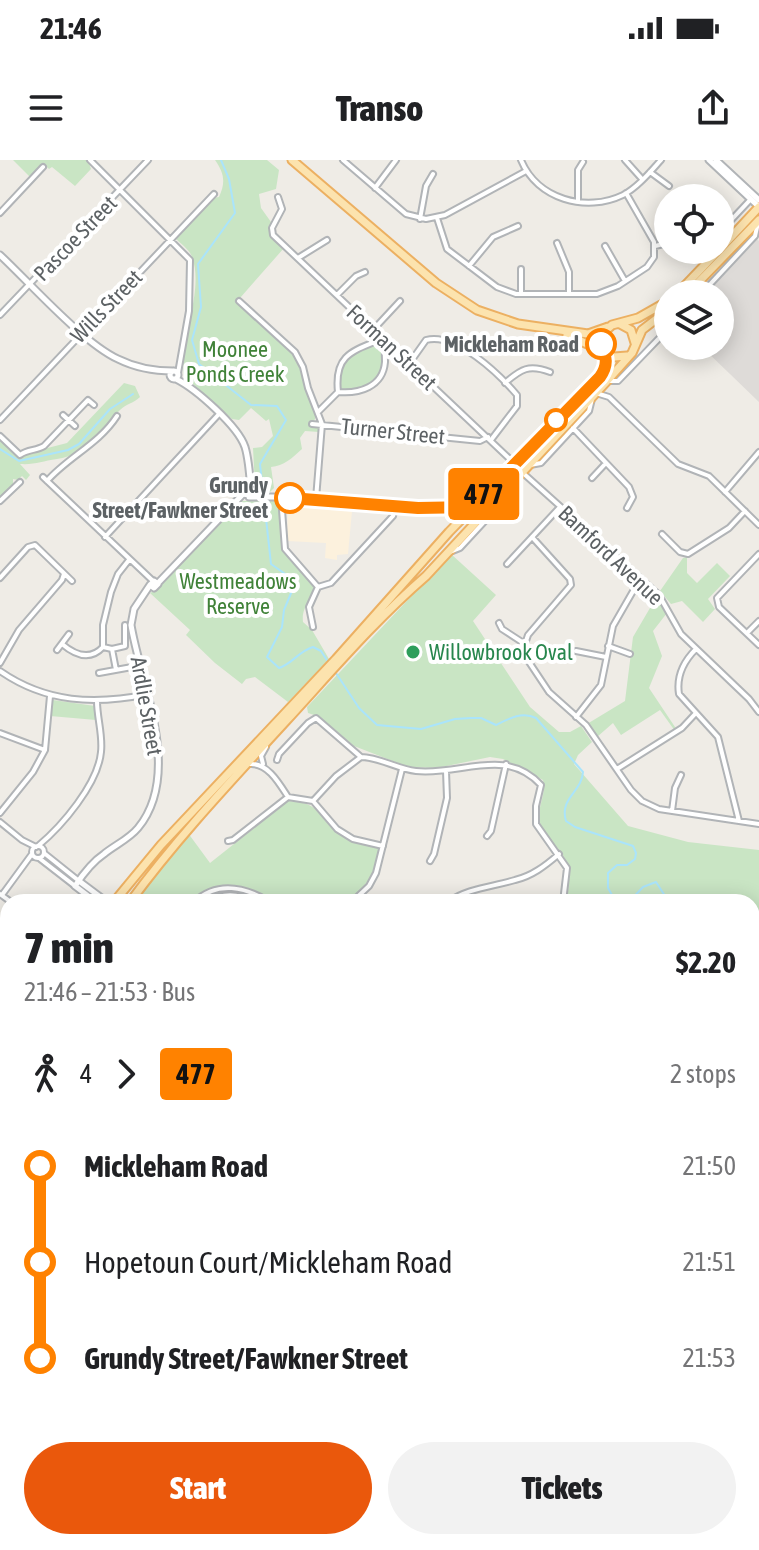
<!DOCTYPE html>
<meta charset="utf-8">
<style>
body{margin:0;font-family:"Asap Condensed",sans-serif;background:#f2f2f2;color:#202124;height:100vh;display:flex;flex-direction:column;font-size:30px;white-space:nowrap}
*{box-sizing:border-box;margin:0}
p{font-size:26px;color:#757577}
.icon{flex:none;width:44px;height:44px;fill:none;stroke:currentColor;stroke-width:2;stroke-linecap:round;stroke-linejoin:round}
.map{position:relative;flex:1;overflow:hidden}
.panel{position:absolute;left:0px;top:734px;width:760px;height:656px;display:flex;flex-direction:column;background:#fff;border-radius:24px 24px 0 0;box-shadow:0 4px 20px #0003}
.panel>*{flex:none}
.badge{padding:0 16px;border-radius:6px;font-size:28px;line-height:52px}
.tools{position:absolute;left:654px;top:24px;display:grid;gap:16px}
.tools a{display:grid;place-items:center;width:80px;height:80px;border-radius:50%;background:#fff;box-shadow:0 4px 20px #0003;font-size:40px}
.map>.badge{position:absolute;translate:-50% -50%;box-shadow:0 0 0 4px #fff}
.legs{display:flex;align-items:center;gap:12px;height:88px;padding:0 24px;font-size:26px}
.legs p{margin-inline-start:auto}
.summary{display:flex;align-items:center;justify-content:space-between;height:136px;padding:0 24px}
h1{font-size:44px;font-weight:800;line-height:60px}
.button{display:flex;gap:16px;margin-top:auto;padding:16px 24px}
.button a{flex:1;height:92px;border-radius:48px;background:#ea580c;color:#fff;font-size:32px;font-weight:800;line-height:92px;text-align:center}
.button a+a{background:#f2f2f2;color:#202124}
ul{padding:0 24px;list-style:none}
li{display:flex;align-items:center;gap:28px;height:96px;font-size:30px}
li i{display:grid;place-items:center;width:12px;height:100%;margin:0 10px;background:currentColor}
li i::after{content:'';width:20px;height:20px;margin:-10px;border:6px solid;border-radius:50%;background:#fff}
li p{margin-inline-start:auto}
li:first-child i{background:linear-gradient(#0000 50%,currentColor 0)}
li:last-child i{background:linear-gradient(currentColor 50%,#0000 0)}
.status{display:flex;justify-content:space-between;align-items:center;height:56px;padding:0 40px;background:#fff;direction:ltr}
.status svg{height:22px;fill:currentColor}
header{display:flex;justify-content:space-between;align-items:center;height:104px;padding:0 24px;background:#fff;font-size:36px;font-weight:800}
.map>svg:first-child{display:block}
.commercial{fill:#fcf1dd}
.industrial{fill:#dedbd8}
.green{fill:#c9e5c4}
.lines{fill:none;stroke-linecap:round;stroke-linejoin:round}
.stream{stroke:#aae4fb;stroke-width:2}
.minor-tunnel{stroke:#cacac6;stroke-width:4;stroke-dasharray:4 2;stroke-linecap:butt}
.minor-casing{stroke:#b1b4b7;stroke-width:8}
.tertiary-casing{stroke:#b1b4b7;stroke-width:9}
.primary-casing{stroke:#ecb062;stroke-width:11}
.minor{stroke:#fff;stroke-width:4}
.tertiary{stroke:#fff;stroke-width:5}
.primary{stroke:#fce3ae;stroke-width:7}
.line-1-casing{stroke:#fff;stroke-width:18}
.line-1{stroke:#ff8200;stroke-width:12}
.stop-1-dot{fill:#fff;stroke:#ff8200;stroke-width:4}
.leisure-dot{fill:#2e9e5b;stroke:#fff;stroke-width:3}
.labels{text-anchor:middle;stroke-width:8;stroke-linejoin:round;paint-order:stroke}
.street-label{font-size:22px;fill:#5d6265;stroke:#fff}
.stop-label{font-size:22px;font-weight:bold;fill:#5d6265;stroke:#fff;text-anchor:end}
.park-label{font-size:22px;fill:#408238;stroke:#fff}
.leisure-label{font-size:22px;fill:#27864d;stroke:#fff;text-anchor:start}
</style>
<div class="status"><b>21:46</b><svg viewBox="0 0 49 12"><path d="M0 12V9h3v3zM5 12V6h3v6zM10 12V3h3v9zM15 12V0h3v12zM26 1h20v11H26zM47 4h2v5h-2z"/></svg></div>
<header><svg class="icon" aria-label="menu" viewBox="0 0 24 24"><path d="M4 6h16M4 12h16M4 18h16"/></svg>Transo<svg class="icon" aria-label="share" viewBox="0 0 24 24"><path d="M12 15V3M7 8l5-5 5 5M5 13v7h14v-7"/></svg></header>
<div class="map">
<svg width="759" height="1390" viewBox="0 0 759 1390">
<rect width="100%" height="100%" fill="#efece6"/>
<path class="commercial" d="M288,344L352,351L348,394L337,395V400L325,398L326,383L287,381Z"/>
<path class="industrial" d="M757,79L759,81V242L701,186H720V134H706Z"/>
<path class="green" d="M13,0H88L91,9L75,26L52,7L49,9L43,3L30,17Z
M215,0H267L279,10L276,29L259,34L261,48L271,62L270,74L284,88L240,138H236V141C257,160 288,180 300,205C307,220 308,237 317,254L312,266L319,268V272L305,271L300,278L302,289C292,298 284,306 271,307L274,328L270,332L262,333L255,326L253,288L262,287L273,276L269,259L266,261L251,248L239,260L232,259L184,216C178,182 205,131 192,97C190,90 180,83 175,78L213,38L219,37C226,22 224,13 215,0Z
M381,184C389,212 370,235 340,230C338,203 353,185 381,184Z
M124,223L135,226L140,237C134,243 126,244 120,250C98,271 88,295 57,299C42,301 35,305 20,304L30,315L26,320L22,316L18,320L13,319V327L0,339V280L19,299L28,293L67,283Z
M240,341H281L284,393L315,425C314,440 301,445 303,462L312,470L329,499L288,542L255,517L246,519L242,524L215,503L186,475L190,470L150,433L158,429L160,422Z
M451,394L496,435L473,461L530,547L559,572H570L581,566L592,582L578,595L574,604L628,666L688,682L759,690V947L752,954V742H566C571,717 572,703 554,684C548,678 542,671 540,663C536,647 547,635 543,620L503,599L490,597L437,608L408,607L354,586L320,557L308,553L307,547Z
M687,397V413L697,423L717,403L730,416L708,439L715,449L703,462L682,441L671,444L660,431L683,398Z
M657,436L667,453L653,471L662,496L649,528L677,570L675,571L660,550L621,575L613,563L597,577L587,564L625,541L633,477Z
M53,540L95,546L96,560L50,556Z
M288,641C324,643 315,657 339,673C351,682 365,684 380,687C375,712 368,727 347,742H273L243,727L232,726L205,730L190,742H136L168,695L188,673L210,703Z
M0,766L8,773V888L0,903Z
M752,1044L759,1047V1336L752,1343Z
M394,1382H712L704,1390H403Z"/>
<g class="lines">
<path class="stream" d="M221,0L229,19L235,53L198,104L201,147L192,180L199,204L251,245L277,246L286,260L260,304L271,404L288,416L294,426L284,450L282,467L267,497L279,508C292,504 299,491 313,487L321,491L328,502
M0,289L19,301L68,290L79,284L110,249L133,234
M334,510L359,548L377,565L421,569L455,559L471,558H481L496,565C508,559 522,551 536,558L583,612C582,632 559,638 566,661L575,667L633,686L636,693L635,699L627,705H617L608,713V728L616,742
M629,742L643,727L656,722L669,742
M752,830L759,833
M752,1044L759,1047"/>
<path class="minor-tunnel" d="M215,314L225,324"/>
<g class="minor-casing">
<path id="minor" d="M90,0L190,100L189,151L178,213
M343,0L406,54L426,59L445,55L526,11
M521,0C537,39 586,53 623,35C638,27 650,12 661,0
M625,0L642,19
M650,12L669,26
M375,28L396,0
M278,37L282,49L272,68L273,75L514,303
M578,41V10L583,2
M0,53L43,7
M437,58L447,89L497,127L516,134H597L618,126L647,107L654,97V82L626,33
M420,59L426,26L433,14
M720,72L750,40
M557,83L569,112V134
M605,86L625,121
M655,86L668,83
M298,98L327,80
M469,106L493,77L518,66
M521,134V109
M701,134L755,76L758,63
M337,135L356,116L365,112
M239,141L295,192L303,207L308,228L322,264L316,339
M0,155L148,0
M373,170L400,141
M409,204L426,180C456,172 499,214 517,235V246L491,280
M608,221H618L668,169
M505,223C521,209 529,204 550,212
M338,232C359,234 383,227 385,202C385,195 384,189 386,182
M338,232C334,195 352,191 382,179
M596,233L609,237L678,304L709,316L759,365
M318,252L338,232
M63,255L75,266
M0,260L214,34
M312,264L480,281L488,277
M573,268L629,327L633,337L627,348
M0,276L20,295C28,289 36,291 44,286L88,240L94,245
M530,305L541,303L589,251L592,239
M523,313L659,435L681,474L749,539L759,552
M43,317L153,421
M592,318L606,303
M47,321C68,297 99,284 117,256
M725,332L759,292
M281,337L285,389L318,427
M0,341L20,322
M662,374L680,392L688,394L729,368L745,351
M105,377L219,254
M532,377L570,419L571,425L528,475L525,484L527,499L549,532L586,565L631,630L642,641L659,649L759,664
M450,392L460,388L508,336L509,327
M759,394L717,438L719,447L759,485
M507,404L560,347
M0,418L28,387L35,385L72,421
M318,427L331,423L393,356L396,345
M499,463L502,469L525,484
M313,467L309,447L318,427
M747,473L759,461
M62,484C75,495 90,501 103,487V465L111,432L118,414L129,400
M608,486L630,494
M103,487L112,489L125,486V465
M112,489L116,510
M696,489C684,501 676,515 679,534L718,577L739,661
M57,490L69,474
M576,491L606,497
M0,503L19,470L62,420L64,414
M0,511C46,543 95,545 148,534
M99,513L132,507
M576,557L601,525L613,466L640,419
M0,573L45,590
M277,600L279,594L308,563L316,558L361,597
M250,604C268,603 279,623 288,637L313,641L337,669L353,679L383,686
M263,604L261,596L266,587
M617,609L682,568L696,553
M313,641L336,616L361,597C379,597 397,609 416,611C461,616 505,586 541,625L536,646V664L567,708L563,742
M672,651L675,628L681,615
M0,653L33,612L45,590L50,536
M0,662L22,680L36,687
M487,676L491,671L506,604
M228,681L233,680L288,637
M38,686C62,666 98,624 101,592C103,575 97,558 97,541
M32 692a6 6 0 1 1 12 0a6 6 0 1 1-12 0Z
M44,693L79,721
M39,698L75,726
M430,701L434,694L447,638L446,611
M0,734L11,742
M2,735L32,694
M194,742C218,720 245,727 270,742
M205,742C223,733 237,733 256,742
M352,742L369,726L376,713L402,609
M448,742C468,728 492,727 515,720C532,716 545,706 559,694"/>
</g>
<g class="tertiary-casing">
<path id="tertiary" d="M709,0L759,47
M716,0L759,40
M0,95C31,124 82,182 118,199C136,208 153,211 173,211
M170 215a4 4 0 1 1 8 0a4 4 0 1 1-8 0Z
M176,219C196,229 238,266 245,287C249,300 250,317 251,332
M249,337H281L429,348L455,351L464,356
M442,346L473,347
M154,421L158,424L154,428L150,425Z
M158,423L244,333
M79,721L107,742
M96,742L75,726C83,714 92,702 104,694C115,685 129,679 138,668C183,613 141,525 131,465L134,449L150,425"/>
</g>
<g class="primary-casing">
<path id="primary" d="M292,0L436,123L477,150L518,164L588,174L608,167
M720,89L759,47
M677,134L719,90
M687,134L759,60
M620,164L631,170L635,183
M567,175L603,191
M627,196L614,197L605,192L601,184L605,171L612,165L638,158L668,141
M114,742L161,685L336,499L449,372L600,217L605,207L606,193
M130,742C177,678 232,620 286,561C331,512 375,460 426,416L606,222L632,193L642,170L668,150
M0,925L8,909
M0,952L8,936"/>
</g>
<use href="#minor" class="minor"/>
<use href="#tertiary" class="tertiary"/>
<use href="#primary" class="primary"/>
</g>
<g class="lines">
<g class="line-1-casing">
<path id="line-1" d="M290,338L418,348L473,347L600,217C609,204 606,197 601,184"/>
</g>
<use href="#line-1" class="line-1"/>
</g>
<g class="stop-1-dot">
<circle cx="601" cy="184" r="14"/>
<circle cx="556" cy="260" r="10"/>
<circle cx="290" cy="338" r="14"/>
</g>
<circle class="leisure-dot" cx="413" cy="492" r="8"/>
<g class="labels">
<g class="street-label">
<text transform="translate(75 78) rotate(-46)" y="8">Pascoe Street</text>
<text transform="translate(106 146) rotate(-46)" y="8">Wills Street</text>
<text transform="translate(392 187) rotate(43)" y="8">Forman Street</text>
<text transform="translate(393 271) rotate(6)" y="8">Turner Street</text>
<text transform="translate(611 395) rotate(43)" y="8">Bamford Avenue</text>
<text transform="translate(147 546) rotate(80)" y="8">Ardlie Street</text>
</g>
<g class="stop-label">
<text x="579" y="192">Mickleham Road</text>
<text x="268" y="333">Grundy<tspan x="268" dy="25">Street/Fawkner Street</tspan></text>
</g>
<g class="park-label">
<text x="235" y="197">Moonee<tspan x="235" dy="25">Ponds Creek</tspan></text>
<text x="238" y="429">Westmeadows<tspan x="238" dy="25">Reserve</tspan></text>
</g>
<g class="leisure-label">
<text x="429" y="500">Willowbrook Oval</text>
</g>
</g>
</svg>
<div class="tools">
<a><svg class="icon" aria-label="locate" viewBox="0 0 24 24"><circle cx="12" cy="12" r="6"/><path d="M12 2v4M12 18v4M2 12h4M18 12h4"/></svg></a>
<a><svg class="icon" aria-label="layers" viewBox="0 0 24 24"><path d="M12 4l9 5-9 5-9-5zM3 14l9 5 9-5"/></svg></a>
</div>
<b class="badge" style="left:484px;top:334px;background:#ff8200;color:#111">477</b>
<section class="panel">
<div class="summary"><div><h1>7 min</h1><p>21:46 – 21:53 · Bus</p></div><b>$2.20</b></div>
<div class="legs"><svg class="icon" aria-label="walk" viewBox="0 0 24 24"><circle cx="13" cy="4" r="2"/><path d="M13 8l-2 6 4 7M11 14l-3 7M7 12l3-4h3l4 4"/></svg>4<svg class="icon" aria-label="forward" viewBox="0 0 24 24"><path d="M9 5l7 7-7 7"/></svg><b class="badge" style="background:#ff8200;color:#111">477</b><p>2 stops</p></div>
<ul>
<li><i style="color:#ff8200"></i><b>Mickleham Road</b><p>21:50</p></li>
<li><i style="color:#ff8200"></i><span>Hopetoun Court/Mickleham Road</span><p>21:51</p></li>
<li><i style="color:#ff8200"></i><b>Grundy Street/Fawkner Street</b><p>21:53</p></li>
</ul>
<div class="button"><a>Start</a><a>Tickets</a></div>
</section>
</div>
